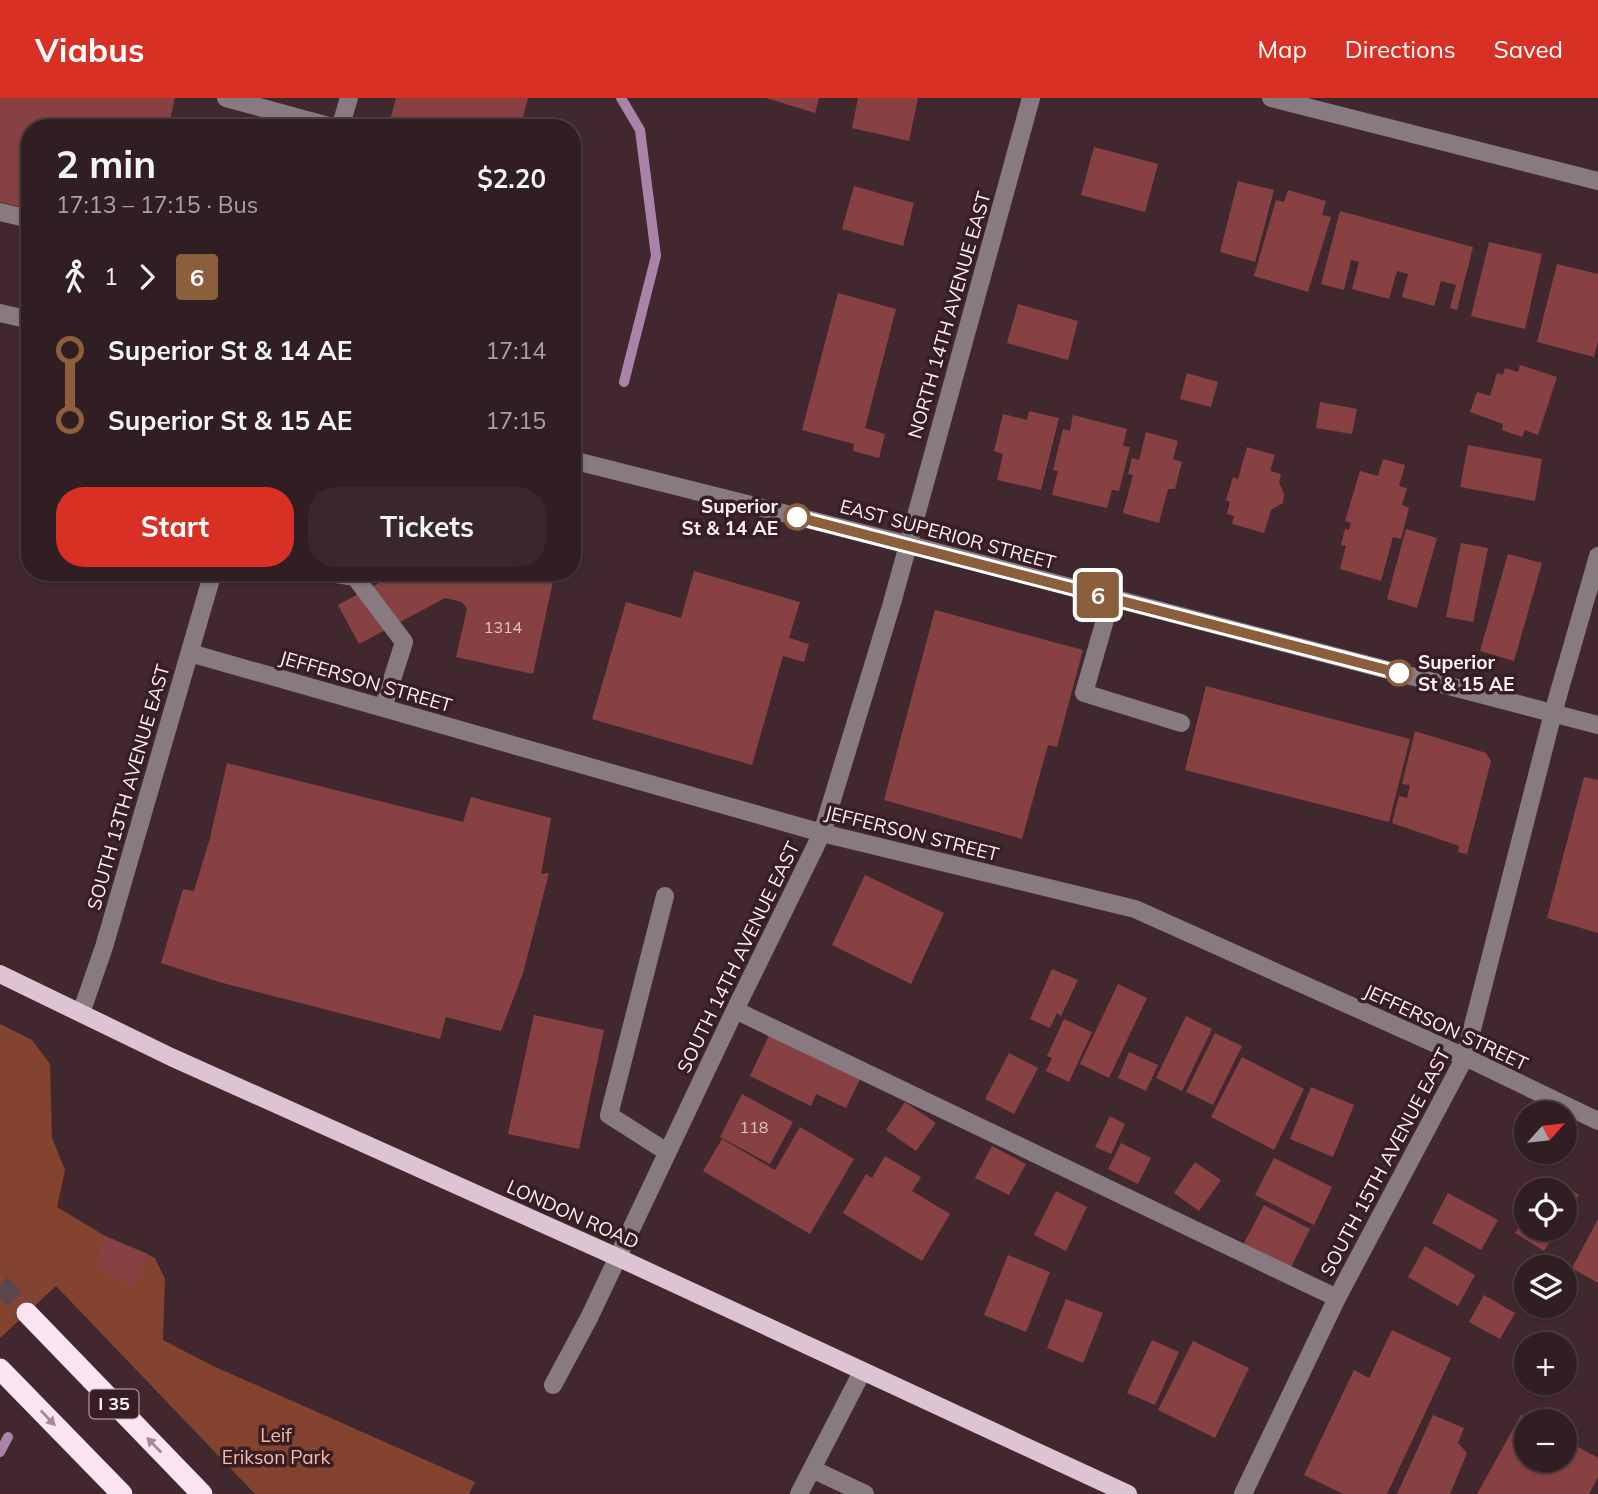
<!DOCTYPE html>
<meta charset="utf-8">
<style>
body{margin:0;font-family:Mulish,sans-serif;background:#39272b;color:#f1f3f6;height:100vh;display:flex;flex-direction:column;font-size:26px;white-space:nowrap}
*{box-sizing:border-box;margin:0}
p{font-size:23px;color:#a8a2a6}
.icon{flex:none;width:38px;height:38px;fill:none;stroke:currentColor;stroke-width:2;stroke-linecap:round;stroke-linejoin:round}
.map{position:relative;flex:1;overflow:hidden}
.details{position:absolute;left:21px;top:21px;width:560px;height:462px;display:flex;flex-direction:column;background:#311e23;border-radius:28px;box-shadow:0 2px 5px #0004,0 0 0 2px #4c3c41}
.details>*{flex:none}
.badge{padding:0 14px;border-radius:5px;font-size:24px;line-height:46px}
.needle{width:46px;rotate:63deg}
.tools{position:absolute;left:1514px;top:1003px;display:grid;gap:14px}
.tools a{display:grid;place-items:center;width:63px;height:63px;border-radius:50%;background:#311e23;box-shadow:0 2px 5px #0004,0 0 0 2px #4c3c41;font-size:35px}
.map>.badge{position:absolute;translate:-50% -50%;box-shadow:0 0 0 4px #fff}
.legs{display:flex;align-items:center;gap:10px;height:77px;padding:0 35px;font-size:23px}
.legs p{margin-inline-start:auto}
.overview{display:flex;align-items:center;justify-content:space-between;height:119px;padding:0 35px}
h1{font-size:38px;font-weight:700;line-height:52px}
.action{display:flex;gap:14px;margin-top:auto;padding:14px 35px}
.action a{flex:1;height:80px;border-radius:28px;background:#d93025;color:#fff;font-size:28px;font-weight:700;line-height:80px;text-align:center}
.action a+a{background:#39272b;color:#f1f3f6}
ul{padding:0 35px;list-style:none}
li{display:flex;align-items:center;gap:24px;height:70px;font-size:26px}
li i{display:grid;place-items:center;width:10px;height:100%;margin:0 9px;background:currentColor}
li i::after{content:'';width:18px;height:18px;margin:-9px;border:5px solid;border-radius:50%;background:#311e23}
li p{margin-inline-start:auto}
li:first-child i{background:linear-gradient(#0000 50%,currentColor 0)}
li:last-child i{background:linear-gradient(currentColor 50%,#0000 0)}
header{display:flex;align-items:center;gap:42px;box-sizing:border-box;height:98px;padding:0 35px;background:#d93025;color:#fff}
header strong{font-size:33px}
nav{display:flex;gap:38px;margin-inline-start:auto;font-size:24px}
.map>svg:first-child{display:block}
.green{fill:#83432f}
.lines{fill:none;stroke-linecap:round;stroke-linejoin:round}
.stream{stroke:#a984a8;stroke-width:10}
.building{fill:#884143}
.highway-tunnel{stroke:#5d464c;stroke-width:21;stroke-dasharray:21 10;stroke-linecap:butt}
.minor{stroke:#877a81;stroke-width:18}
.major{stroke:#ddc4d2;stroke-width:18}
.highway{stroke:#fbe3f1;stroke-width:21}
.oneway{fill:#a38a95}
.line-1-casing{stroke:#fff;stroke-width:16}
.line-1{stroke:#8b5e3c;stroke-width:10}
.stop-1-dot{fill:#fff;stroke:#8b5e3c;stroke-width:3.5}
.labels{text-anchor:middle;stroke-width:7;stroke-linejoin:round;paint-order:stroke}
.number-label{font-size:16px;fill:#e0c4c7}
.shield{fill:#371e25;stroke:#c2b1b5;stroke-width:2}
.shield-label{font-size:18px;font-weight:bold;fill:#fef0f3}
.street-label{font-size:19px;fill:#fef0f3;stroke:#371e25}
.stop-label{font-size:19px;font-weight:bold;fill:#fef0f3;stroke:#371e25;text-anchor:end}
.park-label{font-size:19px;fill:#f8baa7;stroke:#371e25}
</style>
<header>
<strong>Viabus</strong>
<nav><a>Map</a><a>Directions</a><a>Saved</a></nav>
</header>
<div class="map">
<svg width="1598" height="1396" viewBox="0 0 1598 1396">
<rect width="100%" height="100%" fill="#41282f"/>
<path class="green" d="M0,926L32,942L50,966L52,1040L65,1072L57,1109L105,1138L155,1160L165,1181L163,1242L211,1267L475,1384L469,1396H255L56,1188L0,1240Z"/>
<g class="lines">
<path class="stream" d="M621,0L640,32L656,158L624,284
M0,1354L8,1339"/>
</g>
<path class="building" d="M0,0H175L168,30H30V111L0,104Z
M396,0H528L520,30H388Z
M766,0H819L815,15Z
M858,0H918L909,43L852,30Z
M1094,49L1158,66L1145,114L1081,97Z
M1238,83L1274,92L1255,164L1220,154Z
M854,88L914,105L903,148L842,131Z
M1288,92L1326,103L1322,117L1331,119L1308,194L1254,178L1276,102L1284,104Z
M1340,113L1473,149L1457,212L1450,210L1456,187L1441,183L1434,208L1402,199L1408,176L1397,173L1389,201L1352,191L1359,164L1351,162L1344,192L1321,186Z
M1489,144L1542,156L1525,231L1471,218Z
M1557,166L1598,176V243L1594,259L1537,244Z
M838,195L896,211L865,330L885,336L879,360L853,353L854,346L802,332Z
M1018,206L1078,223L1068,262L1007,245Z
M1520,267L1557,279L1538,337L1525,332L1522,339L1502,332L1503,326L1470,314L1477,294L1490,298L1497,275L1503,277L1505,270L1518,274Z
M1187,275L1218,284L1211,309L1180,301Z
M1320,304L1357,311L1352,336L1316,330Z
M1029,313L1059,320L1041,392L997,382L1003,356L994,353L1003,316L1027,322Z
M1073,317L1127,331L1123,348L1130,349L1119,393L1112,392L1107,410L1052,397L1058,373L1053,372L1063,331L1070,333Z
M1146,334L1178,343L1173,361L1182,364L1175,391H1168L1159,425L1123,415L1133,377L1128,376L1132,360L1139,362Z
M1468,347L1542,361L1535,403L1460,389Z
M1247,349L1275,357L1270,373L1281,376L1279,384L1284,396L1283,405L1271,412L1264,435L1232,426L1234,418L1227,416L1230,404L1226,402L1233,379L1238,381Z
M1383,361L1405,367L1399,388L1407,390L1402,407L1409,410L1401,441L1393,439L1381,483L1340,471L1346,448L1341,447L1345,431L1349,432L1351,425L1345,423L1360,373L1378,378Z
M1406,431L1437,440L1417,510L1387,501Z
M1461,445L1488,450L1473,524L1446,519Z
M1508,456L1542,465L1514,563L1480,553Z
M694,473L800,504L789,540L809,546L804,564L783,558L752,667L592,621L626,504L681,520Z
M399,474H555L533,576L456,559L467,511L462,504L445,500L359,546L338,507Z
M935,512L1083,552L1057,649L1048,647L1022,741L884,702Z
M1206,588L1410,641L1389,724L1185,672Z
M1415,633L1486,655L1491,663L1467,756L1458,754L1459,748L1392,725L1399,698L1407,700L1410,687L1402,686Z
M227,665L463,724L471,699L551,720L541,776L549,775L523,875L501,933L446,919L440,941L219,884L161,865L183,791L194,793L210,740Z
M1584,679L1598,682V835L1547,820Z
M865,777L944,815L911,886L832,847Z
M1052,871L1078,882L1061,918L1057,915L1050,930L1030,921Z
M1118,886L1147,900L1109,980L1080,966Z
M534,917L604,932L579,1051L508,1036Z
M1186,918L1212,931L1182,993L1156,980Z
M1064,921L1092,934L1069,984L1046,973L1052,960L1047,958Z
M771,933L862,977L846,1010L816,996L811,1008L750,978Z
M1215,935L1242,948L1213,1007L1186,994Z
M1129,954L1158,967L1146,993L1118,980Z
M1009,955L1038,970L1014,1016L985,1001Z
M1242,959L1304,991L1274,1052L1211,1019Z
M1311,989L1354,1007L1333,1059L1290,1041Z
M742,996L793,1024L770,1066L720,1039Z
M905,1004L936,1025L916,1053L886,1032Z
M1110,1018L1125,1026L1111,1056L1095,1049Z
M800,1029L854,1061L810,1136L703,1073L722,1041L775,1072Z
M1121,1045L1151,1060L1138,1086L1108,1071Z
M992,1048L1026,1066L1009,1097L975,1080Z
M885,1058L921,1079L912,1093L950,1116L922,1163L843,1115L866,1076L872,1080Z
M1274,1060L1332,1089L1314,1127L1255,1097Z
M1195,1064L1221,1082L1199,1113L1174,1095Z
M1551,1078L1579,1097L1564,1121V1092H1542Z
M1056,1093L1087,1109L1066,1153L1034,1137Z
M1448,1095L1498,1122L1481,1152L1432,1125Z
M1264,1107L1310,1131L1290,1171L1243,1147Z
M1526,1118V1130H1558L1544,1153L1515,1135Z
M1598,1121V1185L1572,1170Z
M105,1138L148,1156L133,1189L94,1168Z
M1425,1148L1475,1177L1458,1208L1408,1179Z
M1008,1157L1050,1174L1026,1234L984,1217Z
M1484,1197L1515,1215L1500,1241L1469,1224Z
M1066,1201L1103,1215L1083,1265L1047,1250Z
M1392,1232L1451,1260L1387,1396H1343L1304,1377L1354,1272L1369,1280Z
M1152,1242L1179,1254L1155,1307L1127,1295Z
M1193,1243L1249,1270L1215,1340L1158,1312Z
M1433,1317L1464,1330L1458,1345L1467,1355L1450,1396H1397Z
M1521,1317L1532,1323H1526V1362H1564V1341L1598,1360V1379L1589,1396H1477Z"/>
<g class="lines">
<path class="highway-tunnel" d="M0,1186L27,1215"/>
<path class="minor" d="M226,0L336,30
M1271,0L1598,83
M340,30L349,0
M0,114L30,121
M0,215L30,222
M572,362L906,446L1598,627
M323,474L355,479L404,544L383,610
M1111,501L1084,595L1181,625
M190,555L822,735L1135,811L1465,959L1598,1023
M665,798L609,1017L667,1054
M735,912L1337,1200
M81,915L104,849L213,474
M553,1287L589,1220L735,912L822,735L892,505L1031,0
M812,1371L865,1396
M799,1396L862,1274
M1243,1396L1337,1200L1465,959L1553,615L1598,458"/>
<path class="major" d="M0,876L171,959L617,1159L1128,1396"/>
<path class="highway" d="M27,1215L202,1396
M0,1271L122,1396"/>
</g>
<defs><path id="oneway-solid" d="M-6-.8H1V-3.2L6.5 0L1 3.2V.8H-6Z" transform="scale(1.75)"/></defs>
<g class="oneway">
<use href="#oneway-solid" transform="translate(48 1320) rotate(46)"/>
<use href="#oneway-solid" transform="translate(154 1347) rotate(-134)"/>
</g>
<g class="lines">
<g class="line-1-casing">
<path id="line-1" d="M797,419L1399,575"/>
</g>
<use href="#line-1" class="line-1"/>
</g>
<g class="stop-1-dot">
<circle cx="797" cy="419" r="12"/>
<circle cx="1399" cy="575" r="12"/>
</g>
<g class="labels">
<g class="number-label">
<text x="503" y="535">1314</text>
<text x="754" y="1035">118</text>
</g>
<rect class="shield" x="89.5" y="1291.5" width="49" height="29" rx="5"/>
<g class="shield-label">
<text x="114" y="1312">I 35</text>
</g>
<g class="street-label">
<text transform="translate(949 217) rotate(-74)" y="7">NORTH 14TH AVENUE EAST</text>
<text transform="translate(948 436) rotate(15)" y="7">EAST SUPERIOR STREET</text>
<text transform="translate(366 583) rotate(16)" y="7">JEFFERSON STREET</text>
<text transform="translate(128 689) rotate(-74)" y="7">SOUTH 13TH AVENUE EAST</text>
<text transform="translate(912 735) rotate(14)" y="7">JEFFERSON STREET</text>
<text transform="translate(738 859) rotate(-64)" y="7">SOUTH 14TH AVENUE EAST</text>
<text transform="translate(1446 929) rotate(25)" y="7">JEFFERSON STREET</text>
<text transform="translate(1385 1064) rotate(-62)" y="7">SOUTH 15TH AVENUE EAST</text>
<text transform="translate(573 1116) rotate(24)" y="7">LONDON ROAD</text>
</g>
<g class="stop-label">
<text x="778" y="415">Superior<tspan x="778" dy="22">St &amp; 14 AE</tspan></text>
<text x="1418" y="571" text-anchor="start">Superior<tspan x="1418" dy="22">St &amp; 15 AE</tspan></text>
</g>
<g class="park-label">
<text x="276" y="1344">Leif<tspan x="276" dy="22">Erikson Park</tspan></text>
</g>
</g>
</svg>
<div class="tools">
<a><svg class="needle" viewBox="-14 -14 28 28"><path d="M0-13l5 13h-10z" fill="#e53935"/><path d="M0 13l5-13h-10z" fill="#a8a2a6"/></svg></a>
<a><svg class="icon" aria-label="locate" viewBox="0 0 24 24"><circle cx="12" cy="12" r="6"/><path d="M12 2v4M12 18v4M2 12h4M18 12h4"/></svg></a>
<a><svg class="icon" aria-label="layers" viewBox="0 0 24 24"><path d="M12 4l9 5-9 5-9-5zM3 14l9 5 9-5"/></svg></a>
<a>+</a>
<a>−</a>
</div>
<b class="badge" style="left:1098px;top:497px;background:#8b5e3c;color:#fff">6</b>
<section class="details">
<div class="overview"><div><h1>2 min</h1><p>17:13 – 17:15 · Bus</p></div><b>$2.20</b></div>
<div class="legs"><svg class="icon" aria-label="walk" viewBox="0 0 24 24"><circle cx="13" cy="4" r="2"/><path d="M13 8l-2 6 4 7M11 14l-3 7M7 12l3-4h3l4 4"/></svg>1<svg class="icon" aria-label="forward" viewBox="0 0 24 24"><path d="M9 5l7 7-7 7"/></svg><b class="badge" style="background:#8b5e3c;color:#fff">6</b></div>
<ul>
<li><i style="color:#8b5e3c"></i><b>Superior St &amp; 14 AE</b><p>17:14</p></li>
<li><i style="color:#8b5e3c"></i><b>Superior St &amp; 15 AE</b><p>17:15</p></li>
</ul>
<div class="action"><a>Start</a><a>Tickets</a></div>
</section>
</div>
